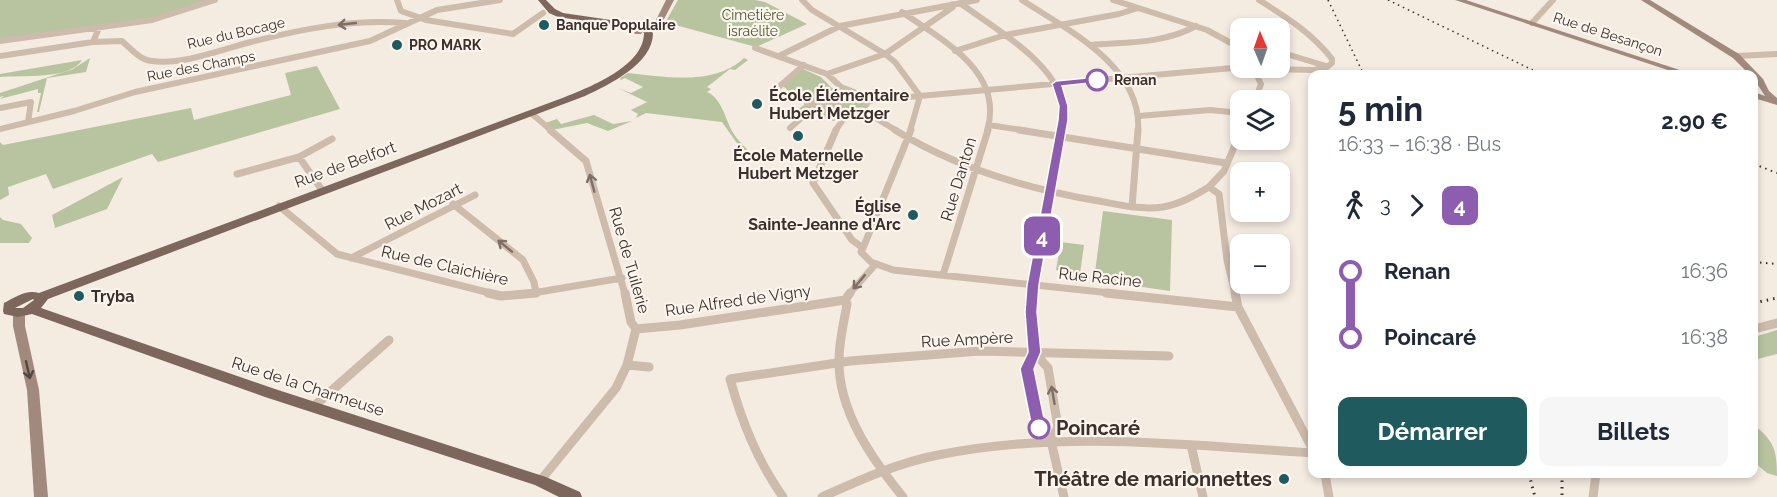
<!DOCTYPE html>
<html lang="fr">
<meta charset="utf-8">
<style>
body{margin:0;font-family:Raleway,sans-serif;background:#f6f6f7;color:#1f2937;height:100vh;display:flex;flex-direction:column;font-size:22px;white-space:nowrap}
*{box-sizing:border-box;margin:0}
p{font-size:20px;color:#747a83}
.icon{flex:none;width:33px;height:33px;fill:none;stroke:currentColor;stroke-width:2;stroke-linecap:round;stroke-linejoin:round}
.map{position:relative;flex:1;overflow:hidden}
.drawer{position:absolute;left:1308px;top:70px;width:450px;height:408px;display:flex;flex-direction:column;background:#fff;border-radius:12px;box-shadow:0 3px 9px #0003}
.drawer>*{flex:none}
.badge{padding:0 12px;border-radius:9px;font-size:21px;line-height:39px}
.needle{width:39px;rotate:358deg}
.buttons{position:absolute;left:1230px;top:18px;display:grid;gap:12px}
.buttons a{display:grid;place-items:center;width:60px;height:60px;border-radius:12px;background:#fff;box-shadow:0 3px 9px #0003;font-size:30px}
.map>.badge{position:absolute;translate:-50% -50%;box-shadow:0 0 0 3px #fff}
.legs{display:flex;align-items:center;gap:9px;height:66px;padding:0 30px;font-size:20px}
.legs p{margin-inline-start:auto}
.summary{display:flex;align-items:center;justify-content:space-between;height:102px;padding:0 30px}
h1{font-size:33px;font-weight:700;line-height:45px}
.cta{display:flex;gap:12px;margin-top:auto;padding:12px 30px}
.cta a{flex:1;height:69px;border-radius:12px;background:#1f5a5e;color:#fff;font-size:24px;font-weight:700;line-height:69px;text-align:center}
.cta a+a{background:#f6f6f7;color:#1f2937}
ul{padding:0 30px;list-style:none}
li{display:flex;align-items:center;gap:21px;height:66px;font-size:22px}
li i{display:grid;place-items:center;width:9px;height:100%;margin:0 8px;background:currentColor}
li i::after{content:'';width:15px;height:15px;margin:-8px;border:4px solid;border-radius:50%;background:#fff}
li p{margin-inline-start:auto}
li:first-child i{background:linear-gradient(#0000 50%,currentColor 0)}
li:last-child i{background:linear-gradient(currentColor 50%,#0000 0)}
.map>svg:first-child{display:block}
.green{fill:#b8c4a0}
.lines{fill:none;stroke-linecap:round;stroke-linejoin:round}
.street-far2{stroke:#cdbbac;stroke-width:6}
.street-far1{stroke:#cdbbac;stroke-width:7}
.street{stroke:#cdbbac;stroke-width:9}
.secondary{fill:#a18a7d;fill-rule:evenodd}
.primary{fill:#7d675c;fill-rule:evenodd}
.rail-far2{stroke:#3b302b;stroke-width:1.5;stroke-dasharray:1.5 4;stroke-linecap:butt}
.rail-far1{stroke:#3b302b;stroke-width:2;stroke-dasharray:1.5 4.5;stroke-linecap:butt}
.rail{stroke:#3b302b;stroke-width:3;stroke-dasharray:1.5 5;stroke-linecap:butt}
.oneway{stroke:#7d6f65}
.oneway2{stroke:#544640}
.line-1{fill:#8d5daf;stroke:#fff;stroke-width:1.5}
.poi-dot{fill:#1f5a5e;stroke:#fbf5ee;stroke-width:2}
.stop-1-dot{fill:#fff;stroke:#8d5daf;stroke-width:3}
.labels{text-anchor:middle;stroke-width:4.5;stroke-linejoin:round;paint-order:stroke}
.far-park-label{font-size:14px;fill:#4a5a2e;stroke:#fbf5ee}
.far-poi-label{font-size:14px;font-weight:bold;fill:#3b302b;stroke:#fbf5ee;text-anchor:start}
.far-street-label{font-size:14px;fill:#3b302b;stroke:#fbf5ee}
.far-stop-label{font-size:14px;font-weight:bold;fill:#3b302b;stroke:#fbf5ee;text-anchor:start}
.poi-label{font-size:16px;font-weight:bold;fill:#3b302b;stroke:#fbf5ee;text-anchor:start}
.street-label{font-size:16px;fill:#3b302b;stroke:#fbf5ee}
.near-stop-label{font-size:20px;font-weight:bold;fill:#3b302b;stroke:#fbf5ee;text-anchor:start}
.near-poi-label{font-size:20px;font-weight:bold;fill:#3b302b;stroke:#fbf5ee;text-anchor:end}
</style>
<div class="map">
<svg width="1777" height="497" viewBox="0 0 1777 497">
<rect width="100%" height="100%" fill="#f4ebe1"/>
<path class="green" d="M0,0H210L153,18L0,39Z
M678,0H755L765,2L807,24L756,47L668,23L666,21Z
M90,58L86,72L47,78L39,112H37L41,93H38V89L0,99L4,96L0,97V93L73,69Z
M744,58L748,60L735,70L730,69L707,87L711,89L707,92C721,98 725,117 731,129C735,138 744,145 750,153L746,156L722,122L646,113L636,118L638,114L631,110L647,102L618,88L631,93L643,87L625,78L621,80L620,78L628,73C665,77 715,86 744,58Z
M82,60C70,80 21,75 0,77V74Z
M317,66L340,109L158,162L152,154L53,189L46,174L8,187L9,195L0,200V142L3,145L191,108L194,120L291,95L285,73Z
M803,69L821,77L832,88L843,90L869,100L862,111L840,116L834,121L796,111L808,102L789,97L791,93L783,86Z
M594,115L613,124L632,121L608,131L587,123L557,129H553L545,123L557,119L561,124Z
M123,177L107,209L55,228L52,215Z
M1103,211L1172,220L1170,291L1094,280Z
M0,217L3,220L21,224L32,238L29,243H0Z
M1061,242L1084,245L1080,274L1056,270Z
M1777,330V354L1754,360V337Z
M1754,425C1774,441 1777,450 1777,476L1767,473L1754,462Z"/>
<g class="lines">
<path class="street-far2" d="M397,0L401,11L426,20L513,34L543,13
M802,0L812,10L885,54L895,62L920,96L910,131
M1022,0C1068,30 1143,67 1138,131
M1113,0L1207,30L1240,48
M1259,0C1286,17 1312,33 1332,59V63L1327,67
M960,3C994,28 1052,60 1063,103C1065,112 1062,123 1060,131
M902,12C943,41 1005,72 987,131
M1532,23L1553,0
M99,28L93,42L122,41C131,49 140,60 152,61C184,65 220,50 251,42C302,29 352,19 405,23
M0,41L152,20L215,0
M1091,45C1127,42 1163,44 1196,26
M755,48L827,74L841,87
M955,51L1005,35L1119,14L1138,8
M1280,52L1326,66
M0,56L93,42
M779,56L840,26L977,0
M1736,56L1777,54
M1253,68L1261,84L1255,100
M827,74L885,54L953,7V4
M841,87L874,100L1233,68L1314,70L1327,67
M841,87L834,95L845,117
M782,94L774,91L804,65
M807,103L839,104
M0,108L31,102L28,122
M532,114L552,131
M1139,116L1210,110L1240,113
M845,117L860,114L868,102L874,100
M874,117L897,131
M989,125L1028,131
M790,128L816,105
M0,129L74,111L135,92L370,41L437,10L500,0
M835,131L845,117"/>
<path class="street-far1" d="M550,130L586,161L625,294
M836,130L813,183L852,240L863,248
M895,130C956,168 1028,189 1099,201C1119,205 1142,210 1163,207C1180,204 1194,196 1209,187
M1019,130L1226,163
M299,157L322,190
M237,174L299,157L332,139
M453,204L523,260L534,282L536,293
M279,206L337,254L494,294
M1132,207L1138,130
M863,248L911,130
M863,248L861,252L871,262L893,270L1120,294
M351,258L475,195
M943,275L988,130
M527,294L622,278
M849,294L875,265
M1032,294L1052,192L1061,130
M1235,294L1227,260L1219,194L1209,187L1224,171L1240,133"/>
<path class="street" d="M488,293L501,296L536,293
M850,293L845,300L847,304C844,322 839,341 839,360C838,411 872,459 903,497
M1032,293L1031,312L1034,352L1027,369L1039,428L1051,441L1064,497
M1106,293L1238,307
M1235,293L1238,307L1312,448
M636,329L680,325L845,300
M1754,329L1777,323
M1034,352L1048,368L1058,427L1051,441
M627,365L649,367
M313,407L389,340
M1191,445L1203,497
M1325,474L1329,497
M540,481L616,388L627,365L636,329L631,322L625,293
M783,497C757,460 742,422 730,379L850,361L980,351L1169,356
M822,497C860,480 897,463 938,455C1060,430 1188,445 1312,453
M1593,497L1596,474"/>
<path class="secondary" d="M666,0H674L662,23L645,29L641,34H635L634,32L639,25L656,20Z
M1455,0H1466L1695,75H1683Z
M1641,0H1650L1739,54L1763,79L1769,91L1777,98V105L1754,98V92L1765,96L1754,79V75H1750L1733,58Z
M19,309L25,313V326L39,390L48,497H34L27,390L13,326V313Z"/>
<path class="primary" d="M538,0H546L555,9L563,13L645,25L653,33C653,64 608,85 585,96L48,299L41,308L275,389L546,477L580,492L582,497H559L535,485L265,397L32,314L18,317L4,314L3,311L4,303C15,297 27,289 39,293L565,97C590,87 644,66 644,33L640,29L558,17L549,13ZM33,299L34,300L23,308H15Z"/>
<path class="rail-far2" d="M1328,0L1364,75
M1388,0L1543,75"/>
<path class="rail-far1" d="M1754,164L1777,173
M1754,262L1777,264"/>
<path class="rail" d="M1754,303L1777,298
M1529,474L1535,497
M1562,474V497"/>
</g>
<defs><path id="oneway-shaft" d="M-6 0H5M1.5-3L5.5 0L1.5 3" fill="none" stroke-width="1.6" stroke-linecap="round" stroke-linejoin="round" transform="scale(1.5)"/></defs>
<g class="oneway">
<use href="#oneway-shaft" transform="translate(347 24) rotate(174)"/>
<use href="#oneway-shaft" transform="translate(592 183) rotate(-105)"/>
<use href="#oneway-shaft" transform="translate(505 246) rotate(-141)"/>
<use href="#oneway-shaft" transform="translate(859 282) rotate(130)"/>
<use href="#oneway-shaft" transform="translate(1053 395) rotate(-100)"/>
</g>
<use class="oneway2" href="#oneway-shaft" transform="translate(28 370) rotate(77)"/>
<path class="line-1" d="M1097,77L1100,78V82L1062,86L1068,106V120L1039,285L1037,312L1041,352L1034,369L1046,428L1044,431H1034L1032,428L1020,369L1028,352L1025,312L1027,285L1058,120L1059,106L1052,84L1056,81Z"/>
<g class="poi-dot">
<circle cx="544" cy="25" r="6"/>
<circle cx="397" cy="45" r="6"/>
<circle cx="757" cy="104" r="6"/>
<circle cx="798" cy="136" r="6"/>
<circle cx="913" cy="215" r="6"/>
<circle cx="79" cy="296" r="6"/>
<circle cx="1284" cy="479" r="6"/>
</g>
<g class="stop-1-dot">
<circle cx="1097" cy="80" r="10"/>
<circle cx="1039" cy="428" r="10"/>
</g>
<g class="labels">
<g class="far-park-label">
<text x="753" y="20">Cimetière<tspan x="753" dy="16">israélite</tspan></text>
</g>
<g class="far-poi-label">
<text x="556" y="30">Banque Populaire</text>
<text x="409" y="50">PRO MARK</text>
</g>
<g class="far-street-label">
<text transform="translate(236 33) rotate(-13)" y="5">Rue du Bocage</text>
<text transform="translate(1608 34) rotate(18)" y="5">Rue de Besançon</text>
<text transform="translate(201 66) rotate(-11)" y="5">Rue des Champs</text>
</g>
<g class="far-stop-label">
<text x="1114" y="85">Renan</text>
</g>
<g class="poi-label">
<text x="769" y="101">École Élémentaire<tspan x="769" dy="18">Hubert Metzger</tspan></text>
<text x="798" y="161" text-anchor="middle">École Maternelle<tspan x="798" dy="18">Hubert Metzger</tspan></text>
<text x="901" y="212" text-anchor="end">Église<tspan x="901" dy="18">Sainte-Jeanne d'Arc</tspan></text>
<text x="91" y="302">Tryba</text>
</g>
<g class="street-label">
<text transform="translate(345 164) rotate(-20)" y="6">Rue de Belfort</text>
<text transform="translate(958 179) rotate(-73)" y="6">Rue Danton</text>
<text transform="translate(423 206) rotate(-27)" y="6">Rue Mozart</text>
<text transform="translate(630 260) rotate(74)" y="6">Rue de Tuilerie</text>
<text transform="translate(445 265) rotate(13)" y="6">Rue de Claichière</text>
<text transform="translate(1100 277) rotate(6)" y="6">Rue Racine</text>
<text transform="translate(738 300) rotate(-8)" y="6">Rue Alfred de Vigny</text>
<text transform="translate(967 339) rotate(-3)" y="6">Rue Ampère</text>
<text transform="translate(308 386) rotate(18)" y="6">Rue de la Charmeuse</text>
</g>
<g class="near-stop-label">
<text x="1056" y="435">Poincaré</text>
</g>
<g class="near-poi-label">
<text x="1272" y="486">Théâtre de marionnettes</text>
</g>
</g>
</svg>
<div class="buttons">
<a><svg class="needle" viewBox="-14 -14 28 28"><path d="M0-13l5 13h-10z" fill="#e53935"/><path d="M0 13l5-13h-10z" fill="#747a83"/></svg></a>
<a><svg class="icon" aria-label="layers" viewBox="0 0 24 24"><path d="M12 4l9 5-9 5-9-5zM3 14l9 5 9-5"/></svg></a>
<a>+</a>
<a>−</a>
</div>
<b class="badge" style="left:1042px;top:236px;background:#8d5daf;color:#fff">4</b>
<section class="drawer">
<div class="summary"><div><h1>5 min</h1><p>16:33 – 16:38 · Bus</p></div><b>2.90 €</b></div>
<div class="legs"><svg class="icon" aria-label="walk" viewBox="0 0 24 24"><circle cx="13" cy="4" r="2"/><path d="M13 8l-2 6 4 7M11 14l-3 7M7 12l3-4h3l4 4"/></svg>3<svg class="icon" aria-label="forward" viewBox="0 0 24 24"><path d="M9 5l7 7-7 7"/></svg><b class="badge" style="background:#8d5daf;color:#fff">4</b></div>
<ul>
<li><i style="color:#8d5daf"></i><b>Renan</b><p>16:36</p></li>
<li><i style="color:#8d5daf"></i><b>Poincaré</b><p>16:38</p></li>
</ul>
<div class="cta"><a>Démarrer</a><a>Billets</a></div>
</section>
</div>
